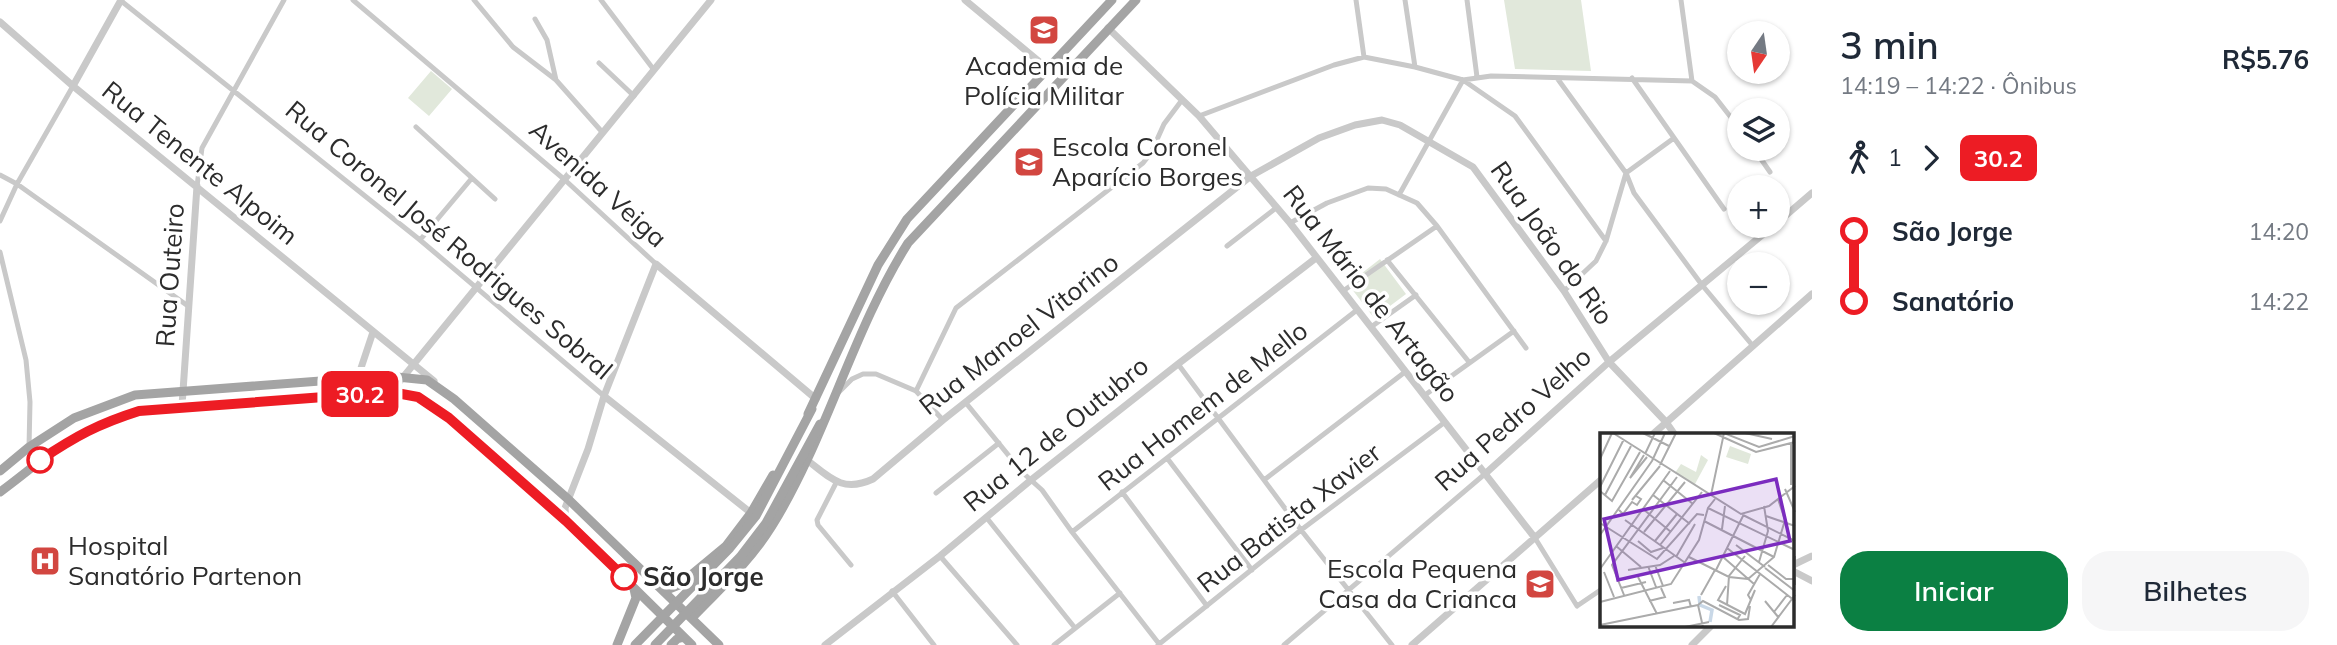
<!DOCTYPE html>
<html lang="pt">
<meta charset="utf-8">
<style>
body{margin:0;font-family:Mulish,sans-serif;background:#f6f6f7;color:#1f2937;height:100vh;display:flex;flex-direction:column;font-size:26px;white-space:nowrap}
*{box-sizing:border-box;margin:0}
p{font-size:23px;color:#747a83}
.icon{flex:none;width:38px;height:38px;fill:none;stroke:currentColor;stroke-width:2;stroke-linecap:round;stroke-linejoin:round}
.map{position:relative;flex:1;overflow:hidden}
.side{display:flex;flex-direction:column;background:#fff;width:525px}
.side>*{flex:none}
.badge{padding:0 14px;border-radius:10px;font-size:24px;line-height:46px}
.needle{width:46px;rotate:193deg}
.buttons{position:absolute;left:1727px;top:21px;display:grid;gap:14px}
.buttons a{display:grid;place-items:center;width:63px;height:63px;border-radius:50%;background:#fff;box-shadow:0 2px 5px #0004;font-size:35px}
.map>.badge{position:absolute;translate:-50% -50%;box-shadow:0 0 0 4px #fff}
.legs{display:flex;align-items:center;gap:10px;height:77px;padding:0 28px;font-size:23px}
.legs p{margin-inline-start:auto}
.head{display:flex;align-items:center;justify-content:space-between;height:119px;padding:0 28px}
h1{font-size:38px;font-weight:600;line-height:52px}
.primary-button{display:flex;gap:14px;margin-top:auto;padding:14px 28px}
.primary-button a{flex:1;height:80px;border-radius:28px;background:#0b8043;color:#fff;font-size:28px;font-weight:600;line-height:80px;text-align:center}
.primary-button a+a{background:#f6f6f7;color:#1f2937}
ul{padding:0 28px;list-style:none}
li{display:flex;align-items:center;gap:24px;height:70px;font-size:26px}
li i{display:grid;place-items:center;width:10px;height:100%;margin:0 9px;background:currentColor}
li i::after{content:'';width:18px;height:18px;margin:-9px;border:5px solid;border-radius:50%;background:#fff}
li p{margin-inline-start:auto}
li:first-child i{background:linear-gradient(#0000 50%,currentColor 0)}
li:last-child i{background:linear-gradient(currentColor 50%,#0000 0)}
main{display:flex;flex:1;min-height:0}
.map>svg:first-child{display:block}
.green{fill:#e1e8db}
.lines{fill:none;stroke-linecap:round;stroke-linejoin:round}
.minor{stroke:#c9c9c9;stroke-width:5}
.tertiary{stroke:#c9c9c9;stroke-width:7}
.primary{stroke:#a4a4a4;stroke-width:9}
.primary-bridge{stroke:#a4a4a4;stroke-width:9}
.line-1-casing{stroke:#fff;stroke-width:16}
.line-1{stroke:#ed1c24;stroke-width:10}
.stop-1-dot{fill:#fff;stroke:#ed1c24;stroke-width:3.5}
.labels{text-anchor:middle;stroke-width:7;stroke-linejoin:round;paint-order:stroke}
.poi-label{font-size:26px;fill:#2c2c2c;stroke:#fff;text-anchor:start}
.street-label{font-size:26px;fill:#2c2c2c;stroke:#fff}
.stop-label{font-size:26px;font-weight:bold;fill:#2c2c2c;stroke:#fff;text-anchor:start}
.inset-river{fill:none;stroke:#c9d8e7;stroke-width:3.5}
.inset-road{fill:none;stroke:#ababab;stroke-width:2}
.view{fill:#7b2cbf;fill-opacity:0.15;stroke:#7b2cbf;stroke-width:3.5}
.inset-edge{fill:none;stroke:#2c2c2c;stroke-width:3.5}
</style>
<main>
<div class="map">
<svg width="1812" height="645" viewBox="0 0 1812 645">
<rect width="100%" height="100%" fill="#fff"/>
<path class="green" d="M1504,0H1581L1591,71L1515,69Z
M431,71L452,89L429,116L408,98Z
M1380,259L1406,294L1374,318L1348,284Z"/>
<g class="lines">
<path class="minor" d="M120,0L420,240L604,396
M353,0L565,180L656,264
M474,0L513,47L556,80
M601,0L654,70
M1356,0L1364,57
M1405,0L1415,67
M1467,0L1477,77
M1681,0L1692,81
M535,19L547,40L556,80L603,133
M599,63L634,96
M1557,78L1626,173L1634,193L1702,285L1753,346
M1632,78L1724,209
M1463,80L1515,116L1606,241
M1692,81L1715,97L1740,129
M1199,116L1334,65L1364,57L1415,67L1463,80L1491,76L1692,81
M416,127L472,178L420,240
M1754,149L1770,172
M0,175L17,184L188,306
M472,178L495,199
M197,186L202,148L284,0
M1399,195L1463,80
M0,221L17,184L73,86
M1290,223L1327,203L1368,188L1386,189L1417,203L1437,226L1526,348
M1227,246L1276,208
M0,252L26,360L30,402L29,447
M1387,260L1469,362
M1343,291L1437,226
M1564,291L1596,261L1606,241L1626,173L1674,138
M1371,327L1416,295
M1178,364L1301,530L1392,645
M916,391L956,308L1143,163L1151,153L1164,124L1182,100
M839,392L852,379L863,374H876L916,391L943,420
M1425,395L1514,331
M966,403L1022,472L1042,490L1072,532L1160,645
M1167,458L1252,570
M1264,480L1405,372
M836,483L817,520L818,525L851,565
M1122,492L1207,606
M936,493L999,443
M986,517L1075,628
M1072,532L1357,310
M1535,538L1577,606L1602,589
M940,556L1017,645
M892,591L934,645
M1054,645L1120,593
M1158,645L1301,530L1445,422
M1284,645L1486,473"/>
<path class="tertiary" d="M965,0L1048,69L1068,73
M0,22L73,86L434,381
M1108,28L1199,116L1290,223L1535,538
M73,86L121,0
M1778,222L1812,193
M355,378L361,368L373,332
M391,392L711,0
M604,396L751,513
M182,406L197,186
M1652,435L1812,294
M807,460C830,478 843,493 873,479L943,420L1251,176L1319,138L1355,125L1382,120L1400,125L1473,167L1564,291L1609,362L1666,422L1675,435
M1486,473L1609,362L1773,226
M566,521L565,508L588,449L604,396L656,264L816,399
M1793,565L1812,556
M1793,571L1812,581
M825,645L940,556L1031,480L1178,364L1316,258
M1412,645L1602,479
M1692,645L1711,626"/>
<path class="primary" d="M808,414L878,265L907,219L1112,0
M0,471L29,447L74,418L135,395L387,376L427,380L454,399L568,499L719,645
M0,492C33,468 63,439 102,423C113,418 126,415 139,411L391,392L418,397L449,418L566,521L692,645
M658,586L669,589L679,585L726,546L751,513L773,475
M692,618C720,589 751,560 772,526C827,437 852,332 908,243L1136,0
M617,645L636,598L634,589
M671,645L677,639L684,637"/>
<path class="primary-bridge" d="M635,645L730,548L756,516L812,409
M655,645L740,557L766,523L820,424"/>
</g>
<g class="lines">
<g class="line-1-casing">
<path id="line-1" d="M40,460C76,436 98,424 139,411L391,392L418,397L449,418L566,521L624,577"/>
</g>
<use href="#line-1" class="line-1"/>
</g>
<defs>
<g id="university-square" transform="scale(1.575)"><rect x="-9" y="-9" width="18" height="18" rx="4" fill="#d24640" stroke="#fff"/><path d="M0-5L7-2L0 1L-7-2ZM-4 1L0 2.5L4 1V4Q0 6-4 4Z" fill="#fff"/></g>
<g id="school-square" transform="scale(1.575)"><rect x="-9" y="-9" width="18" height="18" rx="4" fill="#d24640" stroke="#fff"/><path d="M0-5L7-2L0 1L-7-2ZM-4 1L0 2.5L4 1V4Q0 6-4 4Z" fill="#fff"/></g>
<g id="hospital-square" transform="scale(1.575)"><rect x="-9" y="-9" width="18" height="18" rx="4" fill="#d24640" stroke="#fff"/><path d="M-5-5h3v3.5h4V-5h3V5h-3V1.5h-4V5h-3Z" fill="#fff"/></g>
</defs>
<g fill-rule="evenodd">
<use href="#university-square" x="1044" y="30"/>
<use href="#school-square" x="1029" y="162"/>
<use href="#hospital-square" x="45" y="561"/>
<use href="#school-square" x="1540" y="584"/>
</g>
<g class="stop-1-dot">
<circle cx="40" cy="460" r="12"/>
<circle cx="624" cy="577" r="12"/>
</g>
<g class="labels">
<g class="poi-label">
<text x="1044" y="75" text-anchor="middle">Academia de<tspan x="1044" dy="30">Polícia Militar</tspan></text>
<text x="1052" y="156">Escola Coronel<tspan x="1052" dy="30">Aparício Borges</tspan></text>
<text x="68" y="555">Hospital<tspan x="68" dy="30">Sanatório Partenon</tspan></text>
<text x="1517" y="578" text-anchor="end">Escola Pequena<tspan x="1517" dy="30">Casa da Crianca</tspan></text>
</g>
<g class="street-label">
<text transform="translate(200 163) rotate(39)" y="9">Rua Tenente Alpoim</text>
<text transform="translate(598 184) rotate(42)" y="9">Avenida Veiga</text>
<text transform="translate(449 240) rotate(40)" y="9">Rua Coronel José Rodrigues Sobral</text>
<text transform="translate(1552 243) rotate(55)" y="9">Rua João do Rio</text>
<text transform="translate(170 275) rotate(-86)" y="9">Rua Outeiro</text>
<text transform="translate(1371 294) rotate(52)" y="9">Rua Mário de Artagão</text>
<text transform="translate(1019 334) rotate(-38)" y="9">Rua Manoel Vitorino</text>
<text transform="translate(1203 406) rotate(-38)" y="9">Rua Homem de Mello</text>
<text transform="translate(1513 419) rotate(-42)" y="9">Rua Pedro Velho</text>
<text transform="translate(1056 434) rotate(-39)" y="9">Rua 12 de Outubro</text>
<text transform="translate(1289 518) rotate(-38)" y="9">Rua Batista Xavier</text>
</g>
<g class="stop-label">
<text x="643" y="586">São Jorge</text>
</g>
</g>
<g transform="translate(1600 433)">
<rect width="194" height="194" fill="#fff"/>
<path d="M130,13L151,21L148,31L126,24ZM101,22L108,27L95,51L75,40L81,31L96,39Z" fill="#e1e8db"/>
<path class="inset-river" d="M99,163L100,172L112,177L110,189"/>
<path class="inset-road" d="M13,0L141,81L169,73L195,53M43,0L69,13M114,0L156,19L195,9M145,0L172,6M45,21L55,0M44,22L30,45L47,24M0,26L12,0M52,28L65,0M60,32L76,0M63,47L93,71M191,52V10M0,54L24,6M185,56L195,79M0,58L12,68L40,19M5,62L31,13M53,62L90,91M111,62L124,0L159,14L195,3M32,67L60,33M108,75L195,117M43,76L71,99M19,77L23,81L32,69L37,72L41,66L36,63M143,82L195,108M166,83L195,93M25,87L84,129M104,88L174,124M0,90L57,126L97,81L104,82M122,96L125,73M44,99L85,49M0,102L52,28M38,108L51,119L63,115M55,108L77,81M60,112L102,59M136,112L165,134M16,113L41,134M127,115L195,168M195,123V152M76,124L95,91M89,124L129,144L148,146M123,124L154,151M159,129L168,98L164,73M55,132L63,153M168,132L186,146H195M48,133L56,154M165,135L195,158M0,136L70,38M28,137L60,132L74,123M116,137L144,81M4,139L14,164M38,144L57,181M148,146L174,124L185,87L178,66M126,153L118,167L145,181L155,157M21,155L46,149M24,162L12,132L77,44M101,162L115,137M151,167L148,162L160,141M49,168L65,164L61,155M165,168L179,185M0,169L71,151L99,107L108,75L115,66M73,170L89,167L91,174M98,172L103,168L139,187L148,186L150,173M98,172L103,194M119,172L140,182L137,187M127,172L129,143L145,123M174,179L187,162M0,192L98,172M85,194L109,189M171,194L195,162"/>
<path class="view" d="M176,46L190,108L18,147L4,86Z"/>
<rect width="194" height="194" class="inset-edge"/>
</g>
</svg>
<div class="buttons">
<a><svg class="needle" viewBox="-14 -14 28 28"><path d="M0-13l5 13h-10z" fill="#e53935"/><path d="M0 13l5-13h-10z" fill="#747a83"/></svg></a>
<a><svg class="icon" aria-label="layers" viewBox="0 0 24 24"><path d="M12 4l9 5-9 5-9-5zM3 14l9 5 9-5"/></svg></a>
<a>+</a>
<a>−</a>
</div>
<b class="badge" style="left:360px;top:394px;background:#ed1c24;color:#fff">30.2</b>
</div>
<section class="side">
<div class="head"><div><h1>3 min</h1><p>14:19 – 14:22 · Ônibus</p></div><b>R$5.76</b></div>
<div class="legs"><svg class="icon" aria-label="walk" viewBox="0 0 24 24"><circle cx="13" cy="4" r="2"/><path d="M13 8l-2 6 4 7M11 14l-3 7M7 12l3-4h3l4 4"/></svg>1<svg class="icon" aria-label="forward" viewBox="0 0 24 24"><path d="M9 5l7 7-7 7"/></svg><b class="badge" style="background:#ed1c24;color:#fff">30.2</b></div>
<ul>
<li><i style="color:#ed1c24"></i><b>São Jorge</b><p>14:20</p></li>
<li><i style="color:#ed1c24"></i><b>Sanatório</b><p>14:22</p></li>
</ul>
<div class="primary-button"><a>Iniciar</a><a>Bilhetes</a></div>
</section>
</main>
